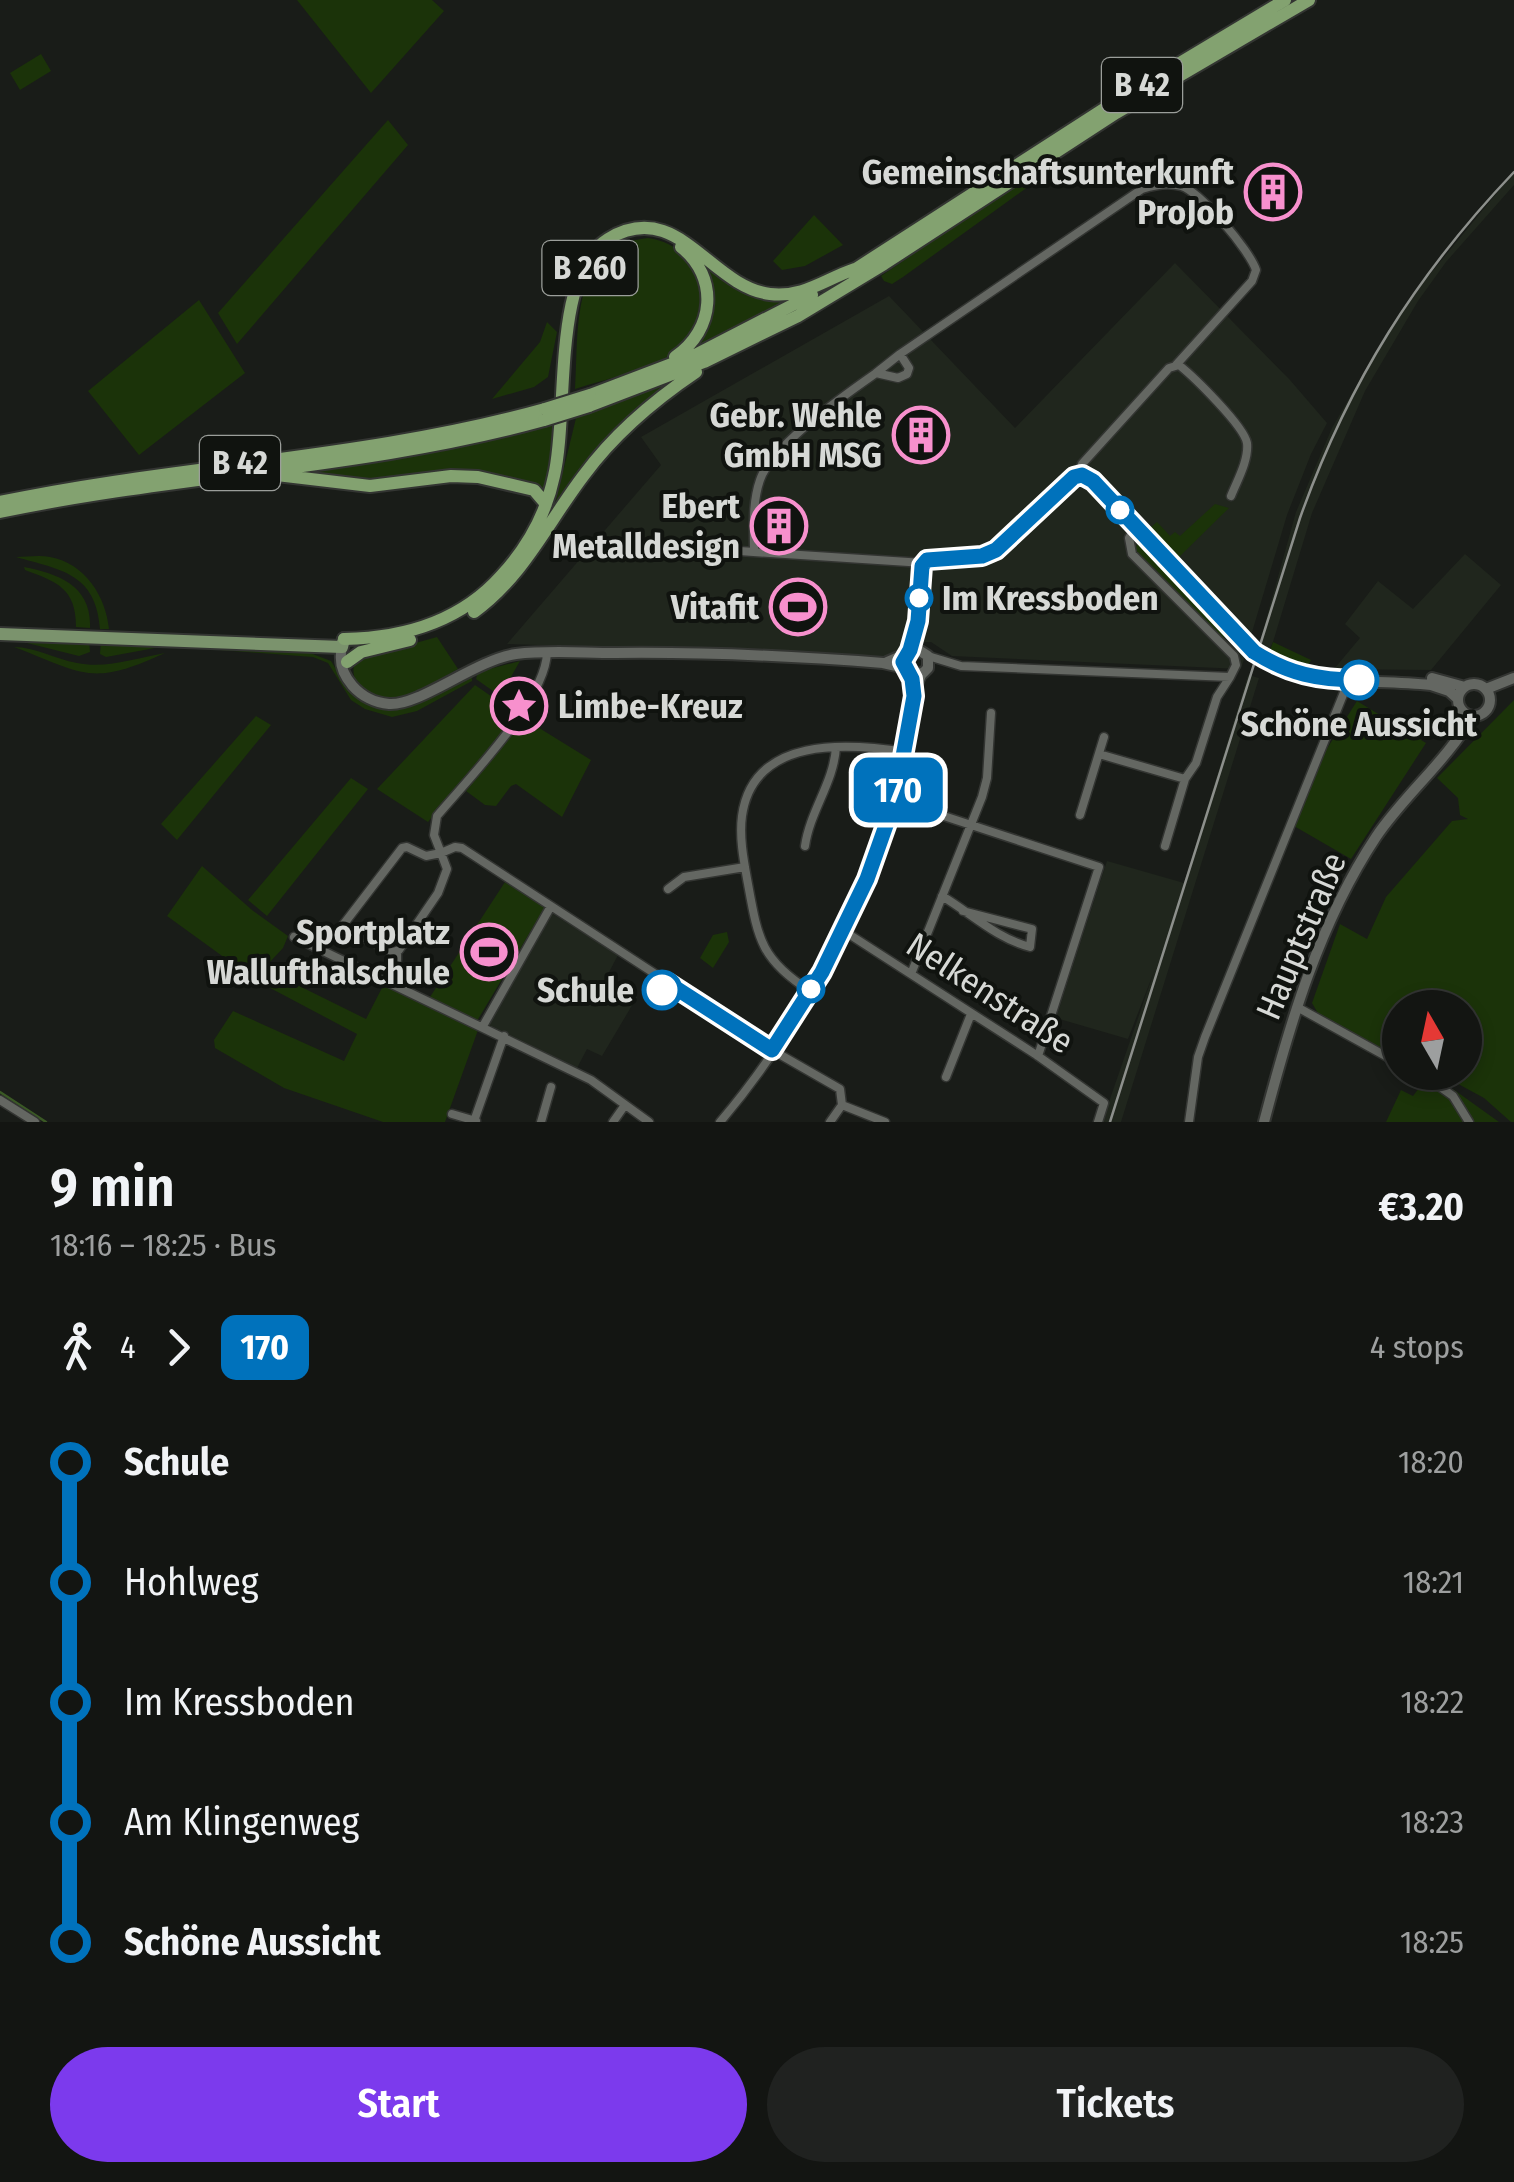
<!DOCTYPE html>
<meta charset="utf-8">
<style>
body{margin:0;font-family:"Fira Sans Condensed",sans-serif;background:#202220;color:#f1f3f6;height:100vh;display:flex;flex-direction:column;font-size:38px;white-space:nowrap}
*{box-sizing:border-box;margin:0}
p{font-size:32px;color:#9d9f9f}
.icon{flex:none;width:55px;height:55px;fill:none;stroke:currentColor;stroke-width:2;stroke-linecap:round;stroke-linejoin:round}
.map{position:relative;height:1122px;overflow:hidden}
.drawer{display:flex;flex-direction:column;background:#131512;flex:1}
.drawer>*{flex:none}
.badge{padding:0 20px;border-radius:15px;font-size:35px;line-height:65px}
.needle{width:65px;rotate:351deg}
.fabs{position:absolute;left:1382px;top:990px;display:grid;gap:20px}
.fabs a{display:grid;place-items:center;width:100px;height:100px;border-radius:50%;background:#131512;box-shadow:0 5px 15px #0003,0 0 0 2px #323432;font-size:50px}
.map>.badge{position:absolute;translate:-50% -50%;box-shadow:0 0 0 5px #fff}
.legs{display:flex;align-items:center;gap:15px;height:110px;padding:0 50px;font-size:32px}
.legs p{margin-inline-start:auto}
.headline{display:flex;align-items:center;justify-content:space-between;height:170px;padding:0 50px}
h1{font-size:55px;font-weight:600;line-height:75px}
.primary-button{display:flex;gap:20px;margin-top:auto;padding:20px 50px}
.primary-button a{flex:1;height:115px;border-radius:60px;background:#7c3aed;color:#fff;font-size:40px;font-weight:600;line-height:115px;text-align:center}
.primary-button a+a{background:#202220;color:#f1f3f6}
ul{padding:0 50px;list-style:none}
li{display:flex;align-items:center;gap:35px;height:120px;font-size:38px}
li i{display:grid;place-items:center;width:15px;height:100%;margin:0 12px;background:currentColor}
li i::after{content:'';width:25px;height:25px;margin:-12px;border:8px solid;border-radius:50%;background:#131512}
li p{margin-inline-start:auto}
li:first-child i{background:linear-gradient(#0000 50%,currentColor 0)}
li:last-child i{background:linear-gradient(currentColor 50%,#0000 0)}
.map>svg:first-child{display:block}
.built{fill:#20261d}
.green{fill:#1b3309}
.lines{fill:none;stroke-linecap:round;stroke-linejoin:round}
.stream{stroke:#3a5925;stroke-width:2.5}
.minor-casing{stroke:#333532;stroke-width:11}
.tertiary-casing{stroke:#333532;stroke-width:14}
.primary-casing{stroke:#333532;stroke-width:16}
.trunk-casing{stroke:#333532;stroke-width:16}
.minor{stroke:#646762;stroke-width:8}
.tertiary{stroke:#646762;stroke-width:10}
.primary{stroke:#7b936d;stroke-width:12}
.trunk{stroke:#83a270;stroke-width:12}
.rail{stroke:#8d908c;stroke-width:2.5}
.trunk-bridge-casing{stroke:#333532;stroke-width:16;stroke-linecap:butt}
.trunk-bridge{stroke:#83a270;stroke-width:12}
.line-1-casing{stroke:#fff;stroke-width:22}
.line-1{stroke:#0072bc;stroke-width:15}
.stop-1-dot{fill:#fff;stroke:#0072bc;stroke-width:5}
.labels{text-anchor:middle;stroke-width:8;stroke-linejoin:round;paint-order:stroke}
.shield{fill:#10130f;stroke:#9b9e9a;stroke-width:2.5}
.shield-label{font-size:32px;font-weight:bold;fill:#d7d9d6}
.poi-label{font-size:35px;font-weight:bold;fill:#d7d9d6;stroke:#10130f;text-anchor:end}
.stop-label{font-size:35px;font-weight:bold;fill:#d7d9d6;stroke:#10130f;text-anchor:start}
.street-label{font-size:35px;fill:#d7d9d6;stroke:#10130f}
</style>
<div class="map">
<svg width="1514" height="1122" viewBox="0 0 1514 1122">
<rect width="100%" height="100%" fill="#191c18"/>
<path class="built" d="M1514,172V185L1446,262L1418,301L1365,391L1312,513L1273,642L1270,648L1259,645L1296,512L1332,428L1388,331L1417,290Z
M1175,263L1290,380L1327,423L1311,454L1287,515L1241,669L952,656L931,642H908L895,657L507,644L661,465L641,437L889,296L1015,428Z
M1465,554L1501,585L1431,670L1334,669L1360,638L1345,624L1378,581L1413,609Z
M1248,675L1259,678L1121,1122H1102L1155,969L1128,1039L1056,1018L1107,861L1184,883Z
M550,912L618,955L607,976L637,997L602,1056L587,1049L577,1068L487,1027Z"/>
<path class="green" d="M297,0H432L444,11L371,93Z
M41,54L51,71L20,90L10,73Z
M388,120L408,145L237,344L218,313Z
M1028,182L1032,184L903,277L892,284L884,281L881,276L1009,189Z
M814,215L843,245L805,266L782,270L773,261Z
M648,238C710,247 723,324 672,354C644,371 606,379 575,389C579,330 569,246 648,238Z
M701,263L744,289L804,293L687,352L702,333Z
M199,300L245,373L139,455L88,391Z
M547,322L557,332L548,377L534,387L492,399L540,342Z
M678,377L676,382L553,513L577,414Z
M560,421L546,495L506,479L392,482L286,472Z
M1215,504L1229,508L1175,561L1142,526L1146,523L1151,527L1157,522L1170,536L1175,532L1180,536Z
M1142,541L1216,619V625L1226,636L1222,639L1155,569L1134,555V548Z
M16,557C27,557 39,555 50,557C85,563 106,597 109,629H100C96,573 61,570 16,557Z
M24,567C59,574 92,586 90,628L76,627C76,588 57,582 25,570Z
M437,637L458,669C431,684 391,716 362,689C353,680 352,671 355,660Z
M19,641H89L90,652L79,656Z
M101,641L253,646L310,653L331,661L342,679L382,707L472,671V681L417,711L392,717L365,709L351,700L328,663L313,657L166,646L106,657L100,654Z
M1273,642L1311,660L1306,670L1269,653Z
M14,647C35,647 55,659 77,663C106,669 137,658 165,653C91,687 85,674 14,647Z
M520,661L500,696L476,679L478,672Z
M475,685L517,714L428,822L377,789Z
M1514,700V1122H1511L1484,1098L1438,1073L1465,1072V1008H1400V1058L1319,1015L1312,1003L1340,924L1367,939L1386,897L1452,821L1468,819L1460,815L1458,798L1437,778Z
M1357,701L1426,743L1351,859L1294,826L1323,755Z
M256,716L271,725L177,840L161,824Z
M523,718L591,760L562,817L516,784L511,786L496,806L485,805L466,791Z
M351,778L368,789L267,916L248,900Z
M202,866L252,910L288,936L283,948L254,979L167,916Z
M505,882L545,907L477,1021L430,997Z
M727,932L729,942L713,968L700,958L713,935Z
M267,970L366,1019L385,982L478,1030L445,1122H383L284,1088L215,1048L214,1040L233,1011L344,1061L357,1034L257,981Z
M1425,1080L1452,1098L1466,1122H1386L1401,1090L1413,1096Z
M1453,1089L1499,1122H1473Z"/>
<g class="lines">
<path class="stream" d="M0,1092L46,1122"/>
<g class="minor-casing">
<path id="minor" d="M900,354L1142,189C1154,185 1168,182 1181,186C1200,191 1250,251 1256,270L1252,281L1176,365
M1078,475L1082,464L1169,368L1179,365C1194,377 1244,426 1247,443C1249,460 1237,481 1231,496
M710,545L739,551L924,563
M754,551C754,527 752,503 760,480C771,446 846,394 876,373L898,378L907,374L909,368L900,354L876,373
M547,652C546,700 468,779 437,816L434,835L441,853L455,847L462,848L772,1050L840,1089L842,1105L885,1122
M928,656L961,666L1230,677L1236,665L1234,656L1132,554L1129,538L1136,527
M1099,754L1185,779
M895,800L1099,867L1038,1056
M1080,815L1104,737
M805,846C810,811 834,782 836,747
M1165,846L1185,779L1196,763L1217,697L1230,677
M407,847L426,856L441,853L447,869L438,893L399,950L393,952L346,929L343,925L402,848Z
M668,889L684,877L745,867
M942,896C972,914 996,938 1030,947L1032,929L963,911
M844,931L1038,1056L1104,1103L1098,1122
M294,937L591,1080L649,1122
M911,974L982,797L987,778L991,713
M388,979L397,960V952
M810,991C761,960 758,939 748,884C744,862 739,838 742,816C753,736 847,743 906,752
M1297,1007L1400,1064
M483,1026L551,906
M1419,1072L1453,1096L1469,1122
M946,1077L971,1014
M0,1100L35,1122
M452,1114L476,1121
M474,1121L504,1036
M541,1122L551,1087
M613,1122L625,1105
M720,1122C796,1033 861,912 895,800C908,759 905,713 923,673
M830,1122L842,1105
M1189,1122L1198,1057L1205,1037L1349,680"/>
</g>
<g class="tertiary-casing">
<path id="tertiary" d="M342,647C335,676 361,702 389,704C420,706 475,660 516,654C549,650 582,653 615,653C705,652 793,656 883,663L905,668
M910,650L917,621L920,570L924,563L982,556L996,550L1069,479L1082,475L1093,481L1245,645C1303,692 1362,677 1431,685L1449,691L1458,699
M887,662L917,649L928,656V668L923,673L912,674L905,668L904,657
M1432,678L1465,687
M1458 700a16 16 0 1 1 32 0a16 16 0 1 1-32 0Z
M1486,689L1514,678
M1264,1122C1290,1023 1319,923 1376,837C1405,794 1448,760 1472,716"/>
</g>
<g class="primary-casing">
<path id="primary" d="M0,634L342,647L344,639"/>
</g>
<g class="trunk-casing">
<path id="trunk" d="M851,272L1110,105L1285,0
M675,357C715,330 719,277 681,247
M590,395L695,355L812,295
M589,406L704,362L798,316L884,264L1116,113L1309,0
M277,475L370,486L451,476L478,477L534,490L546,504
M0,502C181,464 366,459 545,409
M0,512C180,474 366,469 544,420
M474,612C523,577 548,522 584,475C615,433 653,401 696,372
M344,639C404,638 460,622 501,576C527,548 546,514 554,476C569,414 551,274 608,239C678,197 709,286 770,294C804,298 825,279 855,269
M347,662L361,652L410,640"/>
</g>
<use href="#minor" class="minor"/>
<use href="#tertiary" class="tertiary"/>
<use href="#primary" class="primary"/>
<use href="#trunk" class="trunk"/>
<path class="rail" d="M1110,1122L1300,518C1348,383 1416,275 1514,172"/>
<g class="trunk-bridge-casing">
<path id="trunk-bridge" d="M545,409L590,395
M544,420L589,406"/>
</g>
<use href="#trunk-bridge" class="trunk-bridge"/>
</g>
<g class="lines">
<g class="line-1-casing">
<path id="line-1" d="M662,990L668,983L772,1050L822,972L867,879L895,800L914,696L912,679L903,662L910,650L918,621L922,566L927,560L982,556L996,550L1074,477L1082,475L1093,481L1254,652C1289,674 1318,680 1359,680"/>
</g>
<use href="#line-1" class="line-1"/>
</g>
<defs>
<g id="building-ring" transform="scale(2.875)"><circle r="9.5" fill="#10130f" stroke="#f790cd" stroke-width="1.5"/><path d="M-4-6H4V6H1V3H-1V6H-4ZM-2.5-4.3h1.7v1.8h-1.7ZM.8-4.3h1.7v1.8H.8ZM-2.5-1h1.7V.8h-1.7ZM.8-1h1.7V.8H.8Z" fill="#f790cd"/></g>
<g id="stadium-ring" transform="scale(2.875)"><circle r="9.5" fill="#10130f" stroke="#f790cd" stroke-width="1.5"/><path d="M0-5a6.5 5 0 1 0 0 10a6.5 5 0 1 0 0-10ZM-3.5-1.8h7v3.6h-7Z" fill="#f790cd"/></g>
<g id="sight-ring" transform="scale(2.875)"><circle r="9.5" fill="#10130f" stroke="#f790cd" stroke-width="1.5"/><path d="M0-6L1.8-2.2L6-1.7L2.9 1.2L3.7 5.4L0 3.3L-3.7 5.4L-2.9 1.2L-6-1.7L-1.8-2.2Z" fill="#f790cd"/></g>
</defs>
<g fill-rule="evenodd">
<use href="#building-ring" x="1273" y="192"/>
<use href="#building-ring" x="921" y="435"/>
<use href="#building-ring" x="779" y="526"/>
<use href="#stadium-ring" x="798" y="607"/>
<use href="#sight-ring" x="519" y="706"/>
<use href="#stadium-ring" x="489" y="952"/>
</g>
<g class="stop-1-dot">
<circle cx="1120" cy="510" r="12"/>
<circle cx="919" cy="598" r="12"/>
<circle cx="1359" cy="680" r="18"/>
<circle cx="811" cy="989" r="12"/>
<circle cx="662" cy="990" r="18"/>
</g>
<g class="labels">
<g class="shield">
<rect x="1102" y="58" width="80" height="54" rx="8"/>
<rect x="542.5" y="241" width="95" height="54" rx="8"/>
<rect x="200" y="436" width="80" height="54" rx="8"/>
</g>
<g class="shield-label">
<text x="1142" y="96">B 42</text>
<text x="590" y="279">B 260</text>
<text x="240" y="474">B 42</text>
</g>
<g class="poi-label">
<text x="1234" y="184">Gemeinschaftsunterkunft<tspan x="1234" dy="40">ProJob</tspan></text>
<text x="882" y="427">Gebr. Wehle<tspan x="882" dy="40">GmbH MSG</tspan></text>
<text x="740" y="518">Ebert<tspan x="740" dy="40">Metalldesign</tspan></text>
<text x="759" y="619">Vitafit</text>
<text x="558" y="718" text-anchor="start">Limbe-Kreuz</text>
<text x="450" y="944">Sportplatz<tspan x="450" dy="40">Wallufthalschule</tspan></text>
</g>
<g class="stop-label">
<text x="942" y="610">Im Kressboden</text>
<text x="1359" y="736" text-anchor="middle">Schöne Aussicht</text>
<text x="634" y="1002" text-anchor="end">Schule</text>
</g>
<g class="street-label">
<text transform="translate(1301 936) rotate(-67)" y="12">Hauptstraße</text>
<text transform="translate(990 993) rotate(33)" y="12">Nelkenstraße</text>
</g>
</g>
</svg>
<div class="fabs">
<a><svg class="needle" viewBox="-14 -14 28 28"><path d="M0-13l5 13h-10z" fill="#e53935"/><path d="M0 13l5-13h-10z" fill="#9d9f9f"/></svg></a>
</div>
<b class="badge" style="left:898px;top:790px;background:#0072bc;color:#fff">170</b>
</div>
<section class="drawer">
<div class="headline"><div><h1>9 min</h1><p>18:16 – 18:25 · Bus</p></div><b>€3.20</b></div>
<div class="legs"><svg class="icon" aria-label="walk" viewBox="0 0 24 24"><circle cx="13" cy="4" r="2"/><path d="M13 8l-2 6 4 7M11 14l-3 7M7 12l3-4h3l4 4"/></svg>4<svg class="icon" aria-label="forward" viewBox="0 0 24 24"><path d="M9 5l7 7-7 7"/></svg><b class="badge" style="background:#0072bc;color:#fff">170</b><p>4 stops</p></div>
<ul>
<li><i style="color:#0072bc"></i><b>Schule</b><p>18:20</p></li>
<li><i style="color:#0072bc"></i><span>Hohlweg</span><p>18:21</p></li>
<li><i style="color:#0072bc"></i><span>Im Kressboden</span><p>18:22</p></li>
<li><i style="color:#0072bc"></i><span>Am Klingenweg</span><p>18:23</p></li>
<li><i style="color:#0072bc"></i><b>Schöne Aussicht</b><p>18:25</p></li>
</ul>
<div class="primary-button"><a>Start</a><a>Tickets</a></div>
</section>
